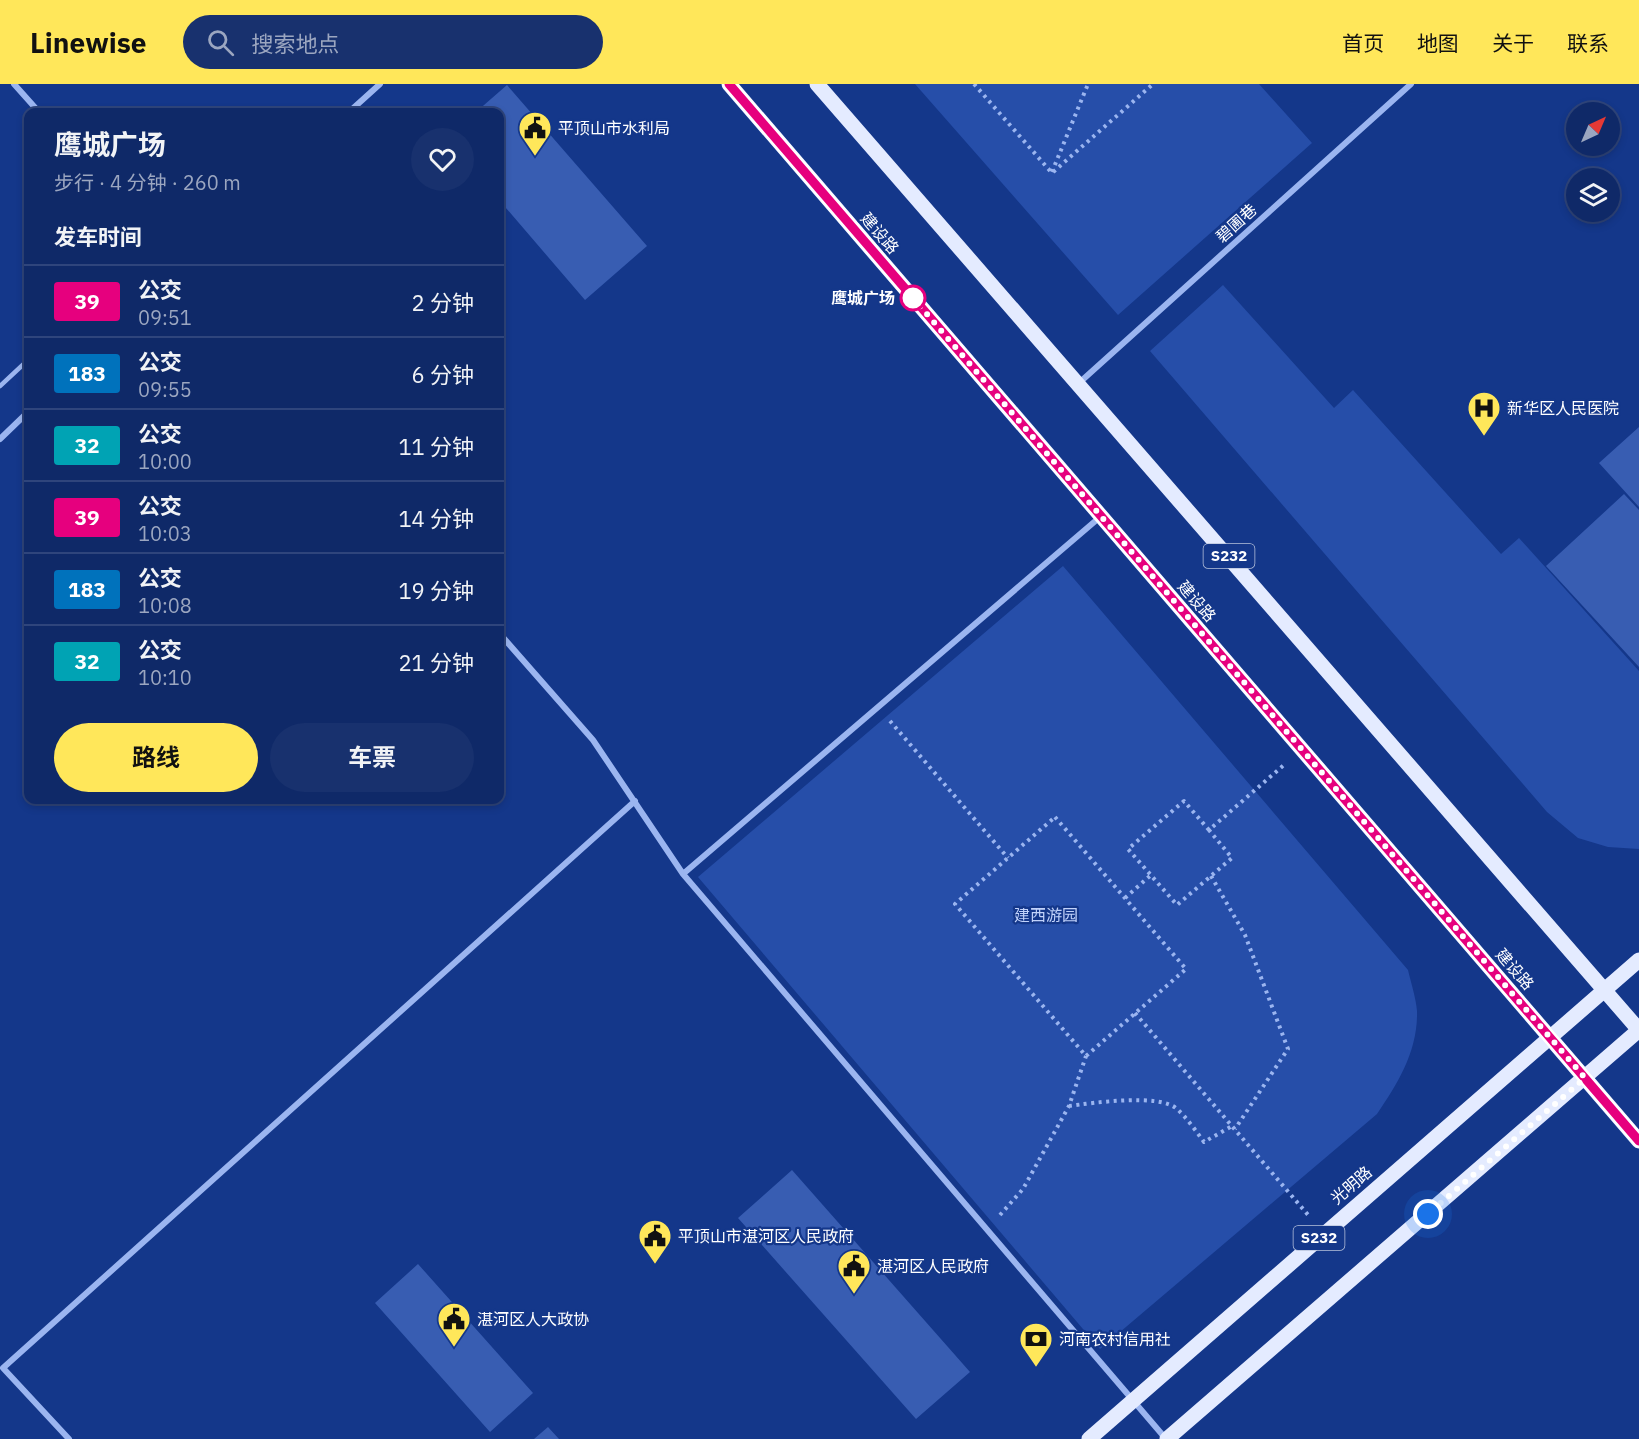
<!DOCTYPE html>
<html lang="zh">
<meta charset="utf-8">
<style>
body{margin:0;font-family:"IBM Plex Sans","Noto Sans SC",sans-serif;background:#18316e;color:#f1f3f6;height:100vh;display:flex;flex-direction:column;font-size:22px;white-space:nowrap}
*{box-sizing:border-box;margin:0}
p{font-size:20px;color:#9ba6c0}
.icon{flex:none;width:33px;height:33px;fill:none;stroke:currentColor;stroke-width:2;stroke-linecap:round;stroke-linejoin:round}
.map{position:relative;flex:1;overflow:hidden}
.sheet{position:absolute;left:24px;top:24px;width:480px;height:696px;display:flex;flex-direction:column;background:#0f2968;border-radius:12px;box-shadow:0 3px 9px #0003,0 0 0 2px #2f457c}
.sheet>*{flex:none}
.badge{padding:0 12px;border-radius:4px;font-size:21px;line-height:39px}
.needle{width:39px;rotate:44deg}
.tools{position:absolute;left:1566px;top:18px;display:grid;gap:12px}
.tools a{display:grid;place-items:center;width:54px;height:54px;border-radius:50%;background:#0f2968;box-shadow:0 3px 9px #0003,0 0 0 2px #2f457c;font-size:30px}
.you{position:absolute;width:30px;height:30px;margin:-15px;border:4px solid #fff;border-radius:50%;background:#1a73e8;box-shadow:0 0 0 9px #1a73e833}
.map>.badge{position:absolute;translate:-50% -50%;box-shadow:0 0 0 3px #fff}
h2{padding:0 30px;font-size:22px;line-height:54px}
.round{display:grid;place-items:center;flex:none;width:63px;height:63px;border-radius:32px;background:#18316e}
.head{display:flex;align-items:center;justify-content:space-between;height:102px;padding:0 30px}
h1{font-size:28px;font-weight:700;line-height:45px}
.action{display:flex;gap:12px;margin-top:auto;padding:12px 30px}
.action a{flex:1;height:69px;border-radius:36px;background:#ffe75a;color:#111;font-size:24px;font-weight:700;line-height:69px;text-align:center}
.action a+a{background:#18316e;color:#f1f3f6}
ul{padding:0;list-style:none}
li{display:flex;align-items:center;gap:18px;height:72px;padding:0 30px;border-top:2px solid #2f457c}
li div{flex:1}
li b{display:block;font-size:22px}
li em{font-style:normal}
li .badge{min-width:66px;font-weight:700;text-align:center}
header{display:flex;align-items:center;gap:36px;box-sizing:border-box;height:84px;padding:0 30px;background:#ffe75a;color:#111}
header strong{font-size:28px}
nav{display:flex;gap:33px;margin-inline-start:auto;font-size:21px}
.search{width:420px;height:54px;background:#18316e;display:flex;align-items:center;gap:15px;box-sizing:border-box;padding:0 21px;border-radius:33px;color:#9ba6c0;font-size:22px}
.map>svg:first-child{display:block}
.green{fill:#264ea9}
.building{fill:#385db2}
.lines{fill:none;stroke-linecap:round;stroke-linejoin:round}
.path{stroke:#9bb5f0;stroke-width:4;stroke-dasharray:3 4.5;stroke-linecap:butt}
.service{stroke:#9bb5f0;stroke-width:4.5}
.minor{stroke:#9bb5f0;stroke-width:6}
.primary{stroke:#e4ebff;stroke-width:15}
.line-casing{stroke:#fff;stroke-width:14}
.line{stroke:#e6007e;stroke-width:9}
.walk{stroke:#fff;stroke-width:6;stroke-dasharray:0 10.8}
.stop-dot{fill:#fff;stroke:#e6007e;stroke-width:3}
.labels{text-anchor:middle;stroke-width:4.5;stroke-linejoin:round;paint-order:stroke}
.shield{fill:#14378a;stroke:#b8c3dc;stroke-width:1.5}
.shield-label{font-size:15px;font-weight:bold;fill:#fff}
.poi-label{font-size:16px;fill:#fff;stroke:#14378a;text-anchor:start}
.street-label{font-size:16px;fill:#fff;stroke:#14378a}
.stop-label{font-size:16px;font-weight:bold;fill:#fff;stroke:#14378a;text-anchor:end}
.park-label{font-size:16px;fill:#c2d3fb;stroke:#14378a}
</style>
<header>
<strong>Linewise</strong>
<div class="search"><svg class="icon" aria-label="search" viewBox="0 0 24 24"><circle cx="10" cy="10" r="6"/><path d="M15 15l6 6"/></svg>搜索地点</div>
<nav><a>首页</a><a>地图</a><a>关于</a><a>联系</a></nav>
</header>
<div class="map">
<svg width="1639" height="1355" viewBox="0 0 1639 1355">
<rect width="100%" height="100%" fill="#14378a"/>
<path class="green" d="M915,0H1259L1312,59L1118,231Z
M1223,201L1334,324L1353,306L1501,470L1519,454L1639,587V765L1608,763L1578,754L1547,728L1150,267Z
M1063,482L1408,886C1411,899 1416,914 1417,927C1418,967 1398,999 1377,1030L1100,1265L698,793Z"/>
<path class="building" d="M507,1L647,162L585,216L500,117V28H476Z
M1639,343V423L1599,379Z
M1624,410L1639,426V583L1546,482Z
M792,1086L970,1288L916,1335L738,1134Z
M418,1180L533,1309L490,1348L375,1219Z
M548,1343L559,1355H534Z"/>
<g class="lines">
<path class="path" d="M974,0L1052,89L1153,0
M1052,88L1088,0
M890,637L1008,774
M1055,733L1186,885L1086,972L955,820Z
M1209,746L1184,717L1128,765L1177,821L1232,774L1209,746L1285,680
M1211,792L1245,851L1288,965L1235,1045
M1125,814L1151,791
M1135,929L1309,1132
M1069,1022C1092,1019 1160,1009 1177,1025C1187,1034 1196,1047 1204,1058L1232,1042
M1000,1131L1023,1105L1069,1022L1086,972"/>
<path class="service" d="M0,302L28,276"/>
<path class="minor" d="M14,0L39,28
M349,28L380,0
M1079,299L1411,0
M0,355L28,328
M500,550L593,656L683,790L1166,1355
M683,790L1100,433
M69,1355L3,1284L635,717"/>
<path class="primary" d="M729,0L1639,1057
M817,0L1639,946
M1089,1355L1639,876
M1167,1355L1639,946"/>
</g>
<g class="lines">
<g class="line-casing">
<path id="line" d="M729,0L1639,1057"/>
</g>
<use href="#line" class="line"/>
<path class="walk" d="M913,214L1585,994L1428,1130"/>
</g>
<defs>
<g id="civic-pin" transform="scale(1.725)"><path d="M0 17L-7.5 6A9.5 9.5 0 1 1 7.5 6Z" fill="#ffe75a" stroke="#14378a"/><path d="M-.6-6.5H3V-4.5H.6V-3L4-1V1h2V6H-6V1h2V-1L-.6-3ZM-1.2 2.5V6h2.4V2.5Z" fill="#111"/></g>
<g id="hospital-pin" transform="scale(1.725)"><path d="M0 17L-7.5 6A9.5 9.5 0 1 1 7.5 6Z" fill="#ffe75a" stroke="#14378a"/><path d="M-5-5h3v3.5h4V-5h3V5h-3V1.5h-4V5h-3Z" fill="#111"/></g>
<g id="bank-pin" transform="scale(1.725)"><path d="M0 17L-7.5 6A9.5 9.5 0 1 1 7.5 6Z" fill="#ffe75a" stroke="#14378a"/><path d="M-6-4H6V4H-6ZM0-2.3a2.3 2.3 0 1 0 0 4.6a2.3 2.3 0 1 0 0-4.6Z" fill="#111"/></g>
</defs>
<g fill-rule="evenodd">
<use href="#civic-pin" x="535" y="44"/>
<use href="#hospital-pin" x="1484" y="324"/>
<use href="#civic-pin" x="655" y="1152"/>
<use href="#civic-pin" x="854" y="1182"/>
<use href="#civic-pin" x="454" y="1235"/>
<use href="#bank-pin" x="1036" y="1255"/>
</g>
<circle class="stop-dot" cx="913" cy="214" r="12"/>
<g class="labels">
<g class="shield">
<rect x="1203.5" y="460" width="51" height="24" rx="4.5"/>
<rect x="1293.5" y="1142" width="51" height="24" rx="4.5"/>
</g>
<g class="shield-label">
<text x="1229" y="477">S232</text>
<text x="1319" y="1159">S232</text>
</g>
<g class="poi-label">
<text x="558" y="50">平顶山市水利局</text>
<text x="1507" y="330">新华区人民医院</text>
<text x="678" y="1158">平顶山市湛河区人民政府</text>
<text x="877" y="1188">湛河区人民政府</text>
<text x="477" y="1241">湛河区人大政协</text>
<text x="1059" y="1261">河南农村信用社</text>
</g>
<g class="street-label">
<text transform="translate(1236 139) rotate(-42)" y="6">碧圃巷</text>
<text transform="translate(880 149) rotate(49)" y="6">建设路</text>
<text transform="translate(1197 517) rotate(49)" y="6">建设路</text>
<text transform="translate(1515 885) rotate(49)" y="6">建设路</text>
<text transform="translate(1351 1101) rotate(-41)" y="6">光明路</text>
</g>
<g class="stop-label">
<text x="895" y="220">鹰城广场</text>
</g>
<g class="park-label">
<text x="1046" y="837">建西游园</text>
</g>
</g>
</svg>
<div class="tools">
<a><svg class="needle" viewBox="-14 -14 28 28"><path d="M0-13l5 13h-10z" fill="#e53935"/><path d="M0 13l5-13h-10z" fill="#9ba6c0"/></svg></a>
<a><svg class="icon" aria-label="layers" viewBox="0 0 24 24"><path d="M12 4l9 5-9 5-9-5zM3 14l9 5 9-5"/></svg></a>
</div>
<div class="you" style="left:1428px;top:1130px"></div>
<section class="sheet">
<div class="head"><div><h1>鹰城广场</h1><p>步行 · 4 分钟 · 260 m</p></div><a class="round"><svg class="icon" aria-label="heart" viewBox="0 0 24 24"><path d="M12 20l-8-8c-3-5 5-10 8-4 3-6 11-1 8 4z"/></svg></a></div>
<h2>发车时间</h2>
<ul>
<li><span class="badge" style="background:#e6007e;color:#fff">39</span><div><b>公交</b><p>09:51</p></div><em>2 分钟</em></li>
<li><span class="badge" style="background:#0072bc;color:#fff">183</span><div><b>公交</b><p>09:55</p></div><em>6 分钟</em></li>
<li><span class="badge" style="background:#00a3b4;color:#fff">32</span><div><b>公交</b><p>10:00</p></div><em>11 分钟</em></li>
<li><span class="badge" style="background:#e6007e;color:#fff">39</span><div><b>公交</b><p>10:03</p></div><em>14 分钟</em></li>
<li><span class="badge" style="background:#0072bc;color:#fff">183</span><div><b>公交</b><p>10:08</p></div><em>19 分钟</em></li>
<li><span class="badge" style="background:#00a3b4;color:#fff">32</span><div><b>公交</b><p>10:10</p></div><em>21 分钟</em></li>
</ul>
<div class="action"><a>路线</a><a>车票</a></div>
</section>
</div>
